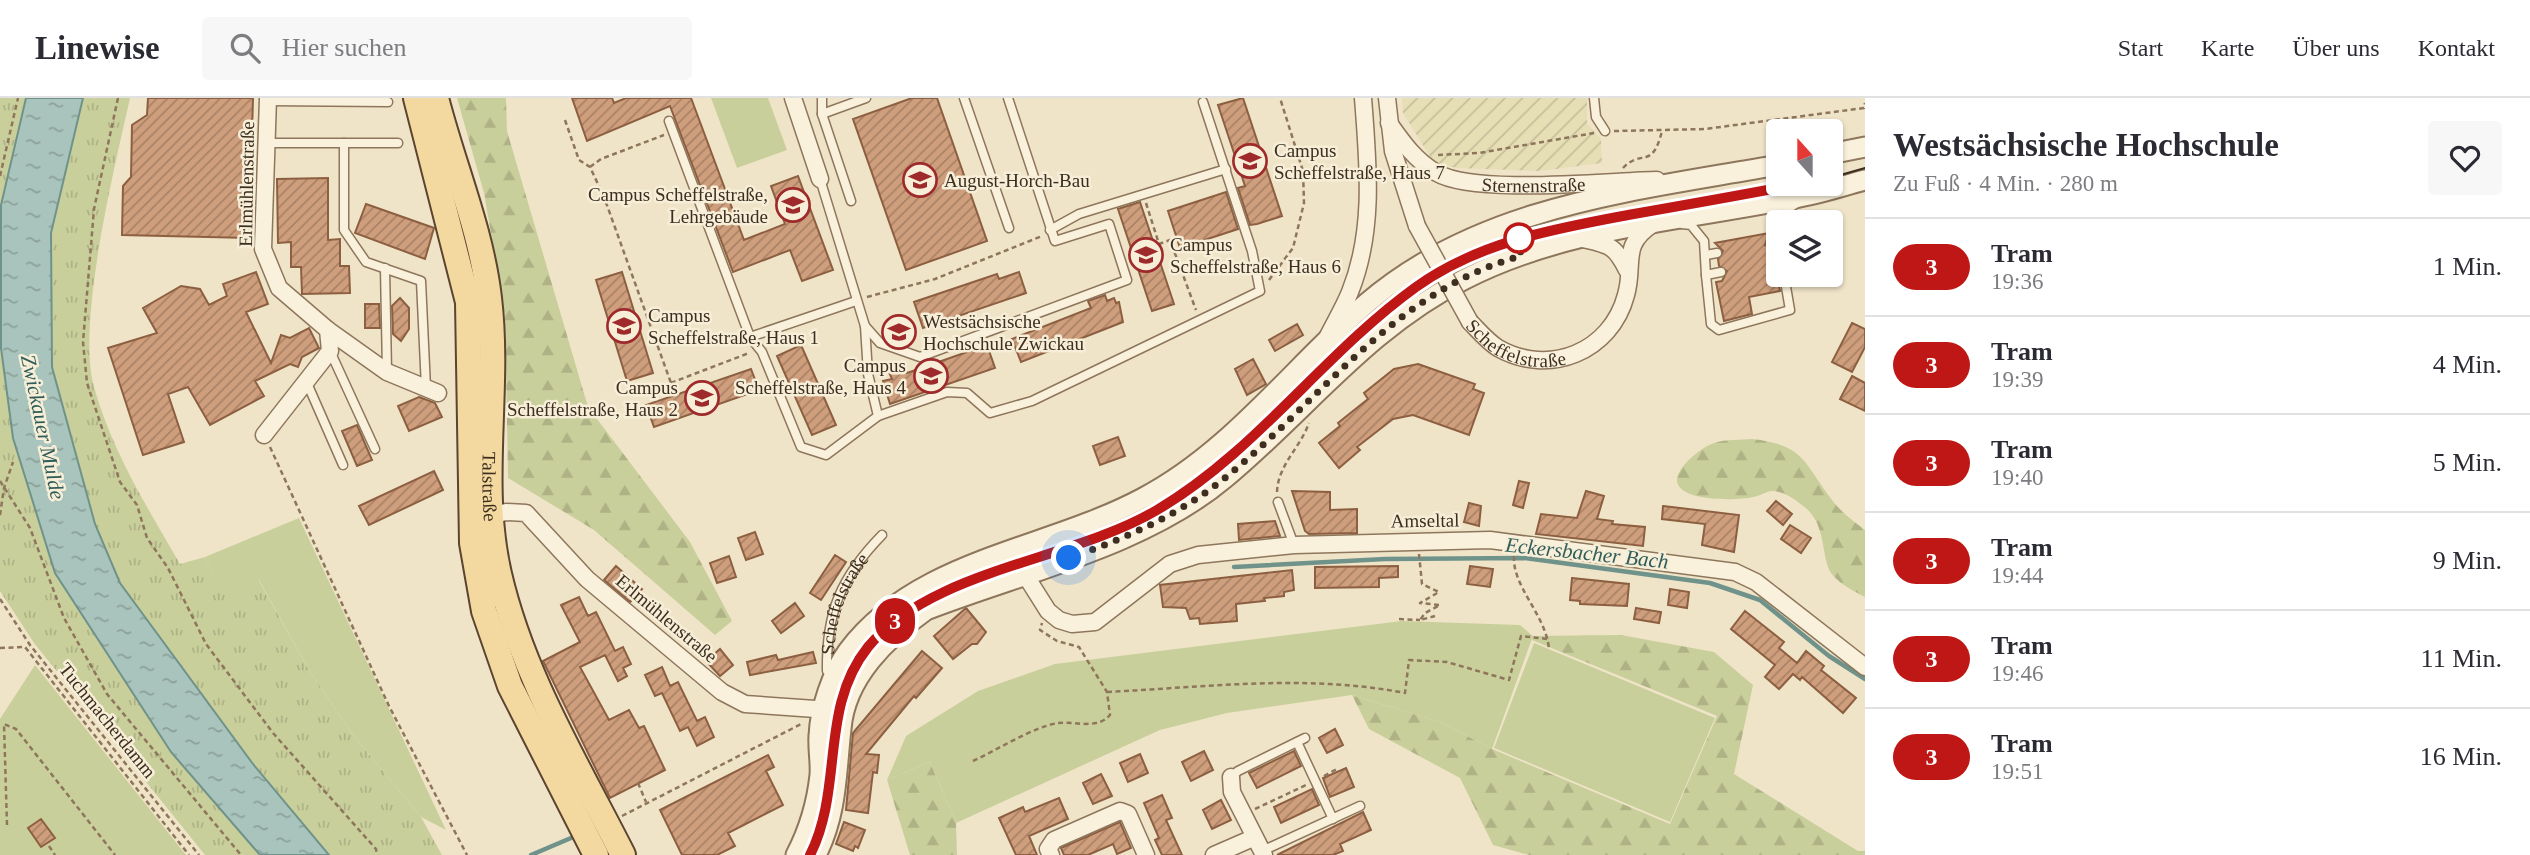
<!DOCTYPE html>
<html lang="de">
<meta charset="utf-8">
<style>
body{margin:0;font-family:"Times New Roman",serif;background:#f7f7f7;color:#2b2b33;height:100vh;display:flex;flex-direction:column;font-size:26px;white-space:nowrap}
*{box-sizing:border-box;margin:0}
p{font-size:23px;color:#7c7c81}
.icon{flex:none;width:38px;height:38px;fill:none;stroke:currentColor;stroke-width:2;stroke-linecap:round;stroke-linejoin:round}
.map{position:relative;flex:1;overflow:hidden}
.details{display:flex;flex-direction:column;background:#fff;width:665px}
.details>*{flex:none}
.badge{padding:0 14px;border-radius:23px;font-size:24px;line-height:46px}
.needle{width:46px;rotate:339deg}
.controls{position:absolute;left:1766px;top:21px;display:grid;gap:14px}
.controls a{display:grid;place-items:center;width:77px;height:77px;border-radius:7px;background:#fff;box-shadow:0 2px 5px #0004;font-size:35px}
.you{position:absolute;width:35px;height:35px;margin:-18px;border:5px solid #fff;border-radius:50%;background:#1a73e8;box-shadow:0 0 0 10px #1a73e833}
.map>.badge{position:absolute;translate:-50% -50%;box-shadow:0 0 0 4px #fff}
.round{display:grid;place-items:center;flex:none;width:74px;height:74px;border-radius:7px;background:#f7f7f7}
.head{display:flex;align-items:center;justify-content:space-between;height:119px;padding:0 28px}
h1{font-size:33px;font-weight:700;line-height:52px}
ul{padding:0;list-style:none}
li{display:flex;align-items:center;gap:21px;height:98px;padding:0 28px;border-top:2px solid #e1e1e2}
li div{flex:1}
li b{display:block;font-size:26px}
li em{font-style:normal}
li .badge{min-width:77px;font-weight:700;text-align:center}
header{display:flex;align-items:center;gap:42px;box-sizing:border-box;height:98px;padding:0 35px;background:#fff;border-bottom:2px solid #e1e1e2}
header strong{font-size:33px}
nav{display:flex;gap:38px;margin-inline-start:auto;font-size:24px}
.search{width:490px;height:63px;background:#f7f7f7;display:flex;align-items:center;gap:18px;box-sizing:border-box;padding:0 24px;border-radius:7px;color:#7c7c81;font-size:26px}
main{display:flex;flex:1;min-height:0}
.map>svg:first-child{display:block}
.farmland{fill:url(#farmland-furrows)}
.grass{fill:url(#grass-tufts)}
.forest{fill:url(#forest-firs)}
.garden{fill:#c9cf9b}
.water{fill:url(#water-ripples);stroke:#6f938a;stroke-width:2}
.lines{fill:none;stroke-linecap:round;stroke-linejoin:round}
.stream{stroke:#6f938a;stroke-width:4.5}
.building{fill:url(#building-hatch);stroke:#8d5f41;stroke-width:2}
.service-casing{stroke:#8d765c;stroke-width:11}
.minor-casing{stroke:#8d765c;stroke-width:19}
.tertiary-casing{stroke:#8d765c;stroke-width:23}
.primary-casing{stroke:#5b4430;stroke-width:28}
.path{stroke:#8d765c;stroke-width:2.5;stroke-dasharray:5 3.5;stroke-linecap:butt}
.service{stroke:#faf1dc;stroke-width:8}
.minor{stroke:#faf1dc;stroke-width:16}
.tertiary{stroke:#faf1dc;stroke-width:19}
.primary{stroke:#f3d9a0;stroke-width:24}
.tram{stroke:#3d2e20;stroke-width:2}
.minor-bridge-casing{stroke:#8d765c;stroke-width:19;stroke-linecap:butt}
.minor-bridge{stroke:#faf1dc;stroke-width:16}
.line-casing{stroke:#fff;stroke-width:16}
.line{stroke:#be1716;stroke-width:10}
.walk{stroke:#3d2e20;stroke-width:7;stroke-dasharray:0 12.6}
.stop-dot{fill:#fff;stroke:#be1716;stroke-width:3.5}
.labels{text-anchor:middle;stroke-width:5;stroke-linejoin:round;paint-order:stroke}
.poi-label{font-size:19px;fill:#3d2e20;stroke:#f7eed8;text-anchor:start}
.street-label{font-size:19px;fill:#3d2e20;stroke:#f7eed8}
.water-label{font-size:21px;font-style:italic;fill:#2f5d5a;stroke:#f7eed8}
</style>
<header>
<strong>Linewise</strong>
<div class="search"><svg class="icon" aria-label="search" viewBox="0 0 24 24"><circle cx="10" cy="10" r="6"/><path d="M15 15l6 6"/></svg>Hier suchen</div>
<nav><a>Start</a><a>Karte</a><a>Über uns</a><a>Kontakt</a></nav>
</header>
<main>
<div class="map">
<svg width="1865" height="757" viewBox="0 0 1865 757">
<defs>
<pattern id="farmland-furrows" width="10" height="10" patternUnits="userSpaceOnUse" patternTransform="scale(1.75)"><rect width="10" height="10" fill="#e6deb5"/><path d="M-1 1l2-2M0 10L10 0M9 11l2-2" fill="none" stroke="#c6bf9b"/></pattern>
<pattern id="grass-tufts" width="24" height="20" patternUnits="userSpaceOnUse" patternTransform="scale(1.75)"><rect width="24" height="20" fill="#c9cf9b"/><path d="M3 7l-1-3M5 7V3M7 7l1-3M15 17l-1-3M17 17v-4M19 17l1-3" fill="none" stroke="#aeb285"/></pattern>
<pattern id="forest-firs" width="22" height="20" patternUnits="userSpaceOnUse" patternTransform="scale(1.75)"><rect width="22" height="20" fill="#c9cf9b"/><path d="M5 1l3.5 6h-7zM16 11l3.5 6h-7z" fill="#aeb285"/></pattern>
<pattern id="water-ripples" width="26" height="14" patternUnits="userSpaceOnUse" patternTransform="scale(1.75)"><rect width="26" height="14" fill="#a9c4bc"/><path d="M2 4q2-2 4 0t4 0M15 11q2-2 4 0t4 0" fill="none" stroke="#8ba098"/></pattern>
<pattern id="building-hatch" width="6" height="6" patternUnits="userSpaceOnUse" patternTransform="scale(1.75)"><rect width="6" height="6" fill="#cf9f7d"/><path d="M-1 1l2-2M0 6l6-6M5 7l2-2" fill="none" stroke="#a98266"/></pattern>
</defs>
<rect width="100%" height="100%" fill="#f0e4c8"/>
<path class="farmland" d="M1402,0H1587V25L1601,41L1602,65L1540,73L1457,70L1434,65L1403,15Z"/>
<path class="grass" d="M0,0H26L1,107L13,340L55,475L171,654L260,757H205L34,545L0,493Z
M83,0H130C115,68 76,225 94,289C112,353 147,409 180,466L205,459L226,498L258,481L309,572L353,637L421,719L442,757H329L253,666L119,485L95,426L52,269L51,135Z"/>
<path class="forest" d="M457,0H506L507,33L588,309L690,444L732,523L715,537L594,432L508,380L505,217L484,95Z
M1752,341C1805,347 1803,364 1832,402C1841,414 1853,423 1865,432V499C1853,493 1832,482 1828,469C1821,446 1824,423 1802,407C1793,400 1784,394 1773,393C1766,393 1760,398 1753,399C1737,403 1675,404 1677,381C1679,367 1702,349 1714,345C1726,341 1740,342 1752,341Z
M1621,537L1714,554L1753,587L1734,676L1858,753H1865V757H1529L1493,747L1460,680L1369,631L1352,597L1443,625L1492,651L1670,726L1717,618L1532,542L1533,538Z
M930,664L956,725L957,757H910L887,682Z"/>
<path class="garden" d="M711,0H768L787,52L737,70Z
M299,420L446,732L421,719L353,637L309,572L259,482L226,499L205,459Z
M1402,523L1520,527L1533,538L1492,651L1443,625L1352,597L1227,615L1160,632L956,725L930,664L887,682L906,638L978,593L1055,566Z
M1534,545L1715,620L1670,724L1494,650Z
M35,567L186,757H0V621Z"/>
<path class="water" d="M26,0H83L51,135L52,269L95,426L120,485L253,666L329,757H260L171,654L55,475L13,340L1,250V107Z"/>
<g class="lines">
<path class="stream" d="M1234,469L1385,461L1525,460L1710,485L1760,502L1829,558L1865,581
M531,757L571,740"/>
</g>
<path class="building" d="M148,0H253L249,140L122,137L123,88L131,79L132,27L147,17Z
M572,0H612L614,5L626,0H691L744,142L785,126L771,88L798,78L833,172L802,183L790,152L733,174L670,8L587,43Z
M912,0H937L987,143L906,172L853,21Z
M1243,0L1282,118L1257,126L1250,127L1238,90L1245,88L1218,7Z
M328,80V142L340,141V168H349L350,195L302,196L301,169H291V144L278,145L277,81Z
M1226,94L1238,131L1180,150L1168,113Z
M1140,104L1174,206L1152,213L1118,111Z
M366,106L434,130L425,161L355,135Z
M1769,135L1765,147L1772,151L1773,158L1768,165L1775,170L1780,193L1749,199L1752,216L1724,223L1716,184L1722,183L1727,173L1719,168L1718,161L1723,153L1715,145Z
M256,174L268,206L246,214L271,265L281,237L290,240L309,230L319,250L302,259L298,269L290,266L255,283L264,298L210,327L188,289L168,296L184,344L143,357L108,250L157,235L143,210L181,188L200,191L209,207L227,198L223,186Z
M622,174L653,275L627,283L596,182Z
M1019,174L1026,195L923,230L914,204L997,176L999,181Z
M1105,197L1107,203L1114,200L1116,205L1119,204L1123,224L1021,264L1012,241L1091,210L1088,203Z
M400,200L409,210V231L401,243L393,236L392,208Z
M365,206H379L380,230H365Z
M1852,225L1865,231V249L1852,274L1832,264Z
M1297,226L1303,237L1275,253L1269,242Z
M801,247L836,327L812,337L777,258Z
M987,247L995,270L890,306L883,283L892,281L889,274L905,269L907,275Z
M1253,261L1266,286L1247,297L1235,271Z
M1418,266L1475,286L1473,291L1484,295L1469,337L1413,317L1393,321L1357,349L1360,352L1339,370L1319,345L1340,328L1338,325L1368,301L1364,295L1394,271Z
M751,271L759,292L654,329L646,307Z
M1852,278L1865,285V313L1840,301Z
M419,299L435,305L442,319L409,333L398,308Z
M357,327L372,362L357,368L342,333Z
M1118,339L1125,358L1100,367L1093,348Z
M434,373L443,392L369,427L359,408Z
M1519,383L1529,385L1523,410L1513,407Z
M1292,393L1330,394V412L1357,411V435L1309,436L1305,433Z
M1586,393L1604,398L1597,421L1613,423L1612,426L1645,429L1643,448L1536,436L1541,416L1577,420Z
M1776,403L1792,416L1783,427L1767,413Z
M1469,405L1481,408L1479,428L1464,424Z
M1663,408L1739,417L1734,454L1702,447L1705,426L1662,421Z
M1275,423L1280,438L1239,442L1238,426Z
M1790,427L1811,440L1801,455L1781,441Z
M755,434L763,456L746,462L738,440Z
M835,457L846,464L821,502L810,495Z
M729,458L736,479L717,485L710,465Z
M616,468L642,491L630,504L604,482Z
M1398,468V479L1379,480V489L1315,490V469Z
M1470,468L1493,471L1490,489L1467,486Z
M1292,472L1294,492L1284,494V498L1264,500L1265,503L1236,506L1237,523L1200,526L1199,520L1190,521L1186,510L1163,509L1160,487Z
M1572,480L1629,486L1627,508L1580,506V503L1570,502Z
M1670,491L1689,494L1687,510L1668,507Z
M579,499L588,518L596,514L615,553L623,549L631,566L623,570L627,578L618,583L605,557L580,569L609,622L629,612L639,630L644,628L665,672L610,700L543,563L580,544L561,507Z
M795,505L804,518L781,535L772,523Z
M966,510L986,534L977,546H972L953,561L934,538Z
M1636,510L1661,514L1659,525L1634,521Z
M1745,513L1784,544L1779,550L1797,565L1806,553L1824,568L1821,572L1856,600L1843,615L1802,579L1800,582L1793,576L1779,591L1765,579L1775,567L1731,531Z
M720,551L733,567L720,578L706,563Z
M922,553L942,570L916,600L914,598L866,656L879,657L877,675L873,674L868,715L846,712L853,635Z
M813,554L816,565L750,577L747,564L776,557L778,562Z
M662,569L670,588L678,584L697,623L705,619L714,639L697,648L688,629L680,633L662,595L655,598L645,577Z
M1335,631L1343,647L1327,655L1319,640Z
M1204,653L1213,672L1191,683L1182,664Z
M1294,653L1301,668L1257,690L1249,675Z
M1140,656L1148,675L1128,684L1120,665Z
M768,657L774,669L766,673L783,707L728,735L735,748L717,757H682L660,712Z
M1346,670L1354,689L1330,699L1323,680Z
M1101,676L1112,698L1093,706L1083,685Z
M1312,691L1319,707L1281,725L1274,709Z
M1162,697L1172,720L1166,722L1182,757H1162L1155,742L1159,740L1144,705Z
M1059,700L1068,721L1029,738L1037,757H1016L999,720L1023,709L1025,714Z
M1221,702L1231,722L1212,731L1203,712Z
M1363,714L1371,732L1340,746L1343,753L1333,757H1277Z
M41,721L55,740L41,749L28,730Z
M844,724L865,732L858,750L855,748L853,753L836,746Z
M1120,724L1131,750L1117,756L1113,746L1088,757H1064L1061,750Z"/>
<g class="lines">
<g class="service-casing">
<g id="service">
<path d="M964,0L1009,130"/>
<path d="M1594,0L1596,19L1605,33"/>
<path d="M268,3L388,4"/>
<path d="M822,16V0"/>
<path d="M669,23L750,239L856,203"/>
<path d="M267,45H398"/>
<path d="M344,45V132L366,164L421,183L426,290"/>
<path d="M851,103L822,16L866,0"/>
<path d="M1783,124L1788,111L1797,105"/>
<path d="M1682,126L1691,127L1704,143L1706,177L1721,174"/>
<path d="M1050,132L1079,116L1226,71"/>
<path d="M1771,145L1778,144"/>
<path d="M1706,157L1717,155"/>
<path d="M1774,164L1778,163"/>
<path d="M385,170L387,274"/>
<path d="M1706,177L1711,226L1719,232L1790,212L1784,177"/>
<path d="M865,228L880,245L920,259L1127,182L1109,126L1055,143L1008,0"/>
<path d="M750,239L762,254L801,349L826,357L878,318L868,276L865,228L820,81"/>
<path d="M330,253L375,351"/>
<path d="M307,285L343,367"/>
<path d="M878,318L947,294L967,295L990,315L1032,303L1260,193L1252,153L1203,4"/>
<path d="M1278,404L1294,447"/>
<path id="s1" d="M832,577L827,573C826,514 841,479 882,437"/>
<path d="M1297,644L1333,721"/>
<path d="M1231,679L1238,673L1305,640"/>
<path d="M1262,753L1360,708"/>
</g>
</g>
<g class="minor-casing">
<g id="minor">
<path d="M793,0L820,81"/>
<path d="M1387,0L1393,53L1417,128"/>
<path id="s2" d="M1389,25C1403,45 1416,63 1437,75C1475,97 1608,83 1657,82"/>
<path d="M1583,141C1609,147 1615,147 1627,172"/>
<path id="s3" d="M1470,224C1479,233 1487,243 1498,250C1549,279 1611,254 1626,197C1635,166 1620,147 1653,126"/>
<path d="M328,232L387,274L438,295"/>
<path d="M1328,238C1335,224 1344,209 1350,194C1375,132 1368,65 1363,0"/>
<path d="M264,337L330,253L328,232L279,190L263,151L268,0"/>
<path d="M489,418L506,414L526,415L587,481L722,594L745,606L844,613"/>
<path d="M1016,452L1024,475L1048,513L1059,522L1072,526L1095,524L1170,466L1198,457L1294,447L1490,442L1735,474L1756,484L1865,569"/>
<path d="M1231,679L1232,694L1264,757"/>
<path d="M1051,757L1048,751L1054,742L1120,713L1128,716L1146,757"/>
<path d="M1214,757L1253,740"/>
</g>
</g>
<g class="tertiary-casing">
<path id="tertiary" d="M1830,56L1865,49
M796,757C809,732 817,705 820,677C821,664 818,651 819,638C820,611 832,575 848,553C917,461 1046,452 1143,400C1231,354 1292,270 1367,205C1481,107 1635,93 1778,67
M816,757C837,716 836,676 841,631C845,579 887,540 926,512C1024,474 1144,448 1225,380C1307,312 1367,230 1465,181C1570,127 1695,122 1809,97C1828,93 1846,87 1865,82"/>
</g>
<g class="primary-casing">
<g id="primary">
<path d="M416,0L468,204L472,445L484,513L510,588L596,757"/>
<path id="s4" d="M436,0C453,67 481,131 489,200C500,292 478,385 499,476C522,576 577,666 623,757"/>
</g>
</g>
<path class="path" d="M118,0L94,111L83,244L87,285L120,384L137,407L147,440L168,470L206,546L273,635L376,751L377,757
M565,22L579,62L590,69L604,99L671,285
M1614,33L1705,31L1864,10L1865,5
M1438,57L1479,55L1594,35
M590,69L601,61L664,37
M1623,70C1642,50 1652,73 1662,33
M0,78L18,0
M1146,105L1159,146L1170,142L1196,212
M1269,182L1293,150L1304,105L1303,73L1280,0
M867,199L935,181L1042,138
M647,294L749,255
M270,349L389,608L467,757
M0,383L30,430L64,520L107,596L241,757
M1277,394C1278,367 1300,350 1309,325
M0,417L4,390L13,364
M1419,456L1422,486L1439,494L1420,505L1440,507L1425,515L1420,522L1435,518
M1514,458C1512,489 1547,518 1549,552
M0,501L30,547L199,757
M1399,521L1420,522
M0,550L25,549L189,757
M1107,594C1207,589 1307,576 1405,595L1409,562L1447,564L1509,582L1521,538L1548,541
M973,663C997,652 1033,629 1058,625C1075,623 1097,632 1110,617L1107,594L1079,549L1057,543L1040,532L1042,525
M1324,678L1337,671
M638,685L646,704
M1255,711L1306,687
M622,718L803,625
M7,727L4,626L16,631L115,757
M49,748L55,757"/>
<use href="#service" class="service"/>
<use href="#minor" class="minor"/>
<use href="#tertiary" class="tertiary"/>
<use href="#primary" class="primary"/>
<path class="tram" d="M1830,80L1865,70
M810,757C844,690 819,610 868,549C932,471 1072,462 1157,412C1256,353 1323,256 1416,189C1479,144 1554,131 1628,117C1685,107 1742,97 1799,86"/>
<g class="minor-bridge-casing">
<path id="minor-bridge" d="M1417,128L1470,224"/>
</g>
<use href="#minor-bridge" class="minor-bridge"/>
</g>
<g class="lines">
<g class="line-casing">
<path id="line" d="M810,757C844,690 819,610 868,549C932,471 1071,463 1157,412C1256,354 1323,256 1416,189C1479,144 1553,131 1628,117C1685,107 1742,97 1799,86"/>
</g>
<use href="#line" class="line"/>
<path class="walk" d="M1069,460C1124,441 1179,417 1225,380C1321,302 1395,192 1521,158L1519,140"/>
</g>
<defs>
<g id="university-ring" transform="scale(1.75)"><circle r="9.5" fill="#f7eed8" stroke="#9e2a2b" stroke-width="1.5"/><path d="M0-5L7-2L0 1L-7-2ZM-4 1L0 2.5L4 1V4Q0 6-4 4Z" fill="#9e2a2b"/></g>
</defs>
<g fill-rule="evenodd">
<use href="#university-ring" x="1250" y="63"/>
<use href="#university-ring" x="920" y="82"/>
<use href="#university-ring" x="793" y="107"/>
<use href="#university-ring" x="1146" y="157"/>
<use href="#university-ring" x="624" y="228"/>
<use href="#university-ring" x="899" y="234"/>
<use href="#university-ring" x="931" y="278"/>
<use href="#university-ring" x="702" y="300"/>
</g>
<circle class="stop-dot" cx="1519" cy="140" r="14"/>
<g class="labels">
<g class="poi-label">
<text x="1274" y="59">Campus<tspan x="1274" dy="22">Scheffelstraße, Haus 7</tspan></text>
<text x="944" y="89">August-Horch-Bau</text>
<text x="768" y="103" text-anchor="end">Campus Scheffelstraße,<tspan x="768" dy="22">Lehrgebäude</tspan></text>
<text x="1170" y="153">Campus<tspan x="1170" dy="22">Scheffelstraße, Haus 6</tspan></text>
<text x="648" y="224">Campus<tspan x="648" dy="22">Scheffelstraße, Haus 1</tspan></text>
<text x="923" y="230">Westsächsische<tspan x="923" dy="22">Hochschule Zwickau</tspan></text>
<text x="906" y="274" text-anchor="end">Campus<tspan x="906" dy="22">Scheffelstraße, Haus 4</tspan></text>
<text x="678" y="296" text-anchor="end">Campus<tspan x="678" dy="22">Scheffelstraße, Haus 2</tspan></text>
</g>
<g class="street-label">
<text dy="7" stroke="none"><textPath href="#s2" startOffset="168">Sternenstraße</textPath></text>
<text transform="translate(246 86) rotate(-89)" y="7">Erlmühlenstraße</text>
<text dy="7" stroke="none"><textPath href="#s3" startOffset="54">Scheffelstraße</textPath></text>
<text dy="7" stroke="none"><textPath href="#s4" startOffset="396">Talstraße</textPath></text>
<text transform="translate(1425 422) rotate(-1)" y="7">Amseltal</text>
<text dy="7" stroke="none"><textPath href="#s1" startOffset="77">Scheffelstraße</textPath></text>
<text transform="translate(667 520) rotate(40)" y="7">Erlmühlenstraße</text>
<text transform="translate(108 622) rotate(51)" y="7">Tuchmacherdamm</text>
</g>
<g class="water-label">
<text transform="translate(43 329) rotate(78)" y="7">Zwickauer Mulde</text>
<text transform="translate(1587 455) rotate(6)" y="7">Eckersbacher Bach</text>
</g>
</g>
</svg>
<div class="controls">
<a><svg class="needle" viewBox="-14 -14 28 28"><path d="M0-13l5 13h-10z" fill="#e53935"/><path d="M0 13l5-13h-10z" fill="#7c7c81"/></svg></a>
<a><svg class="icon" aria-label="layers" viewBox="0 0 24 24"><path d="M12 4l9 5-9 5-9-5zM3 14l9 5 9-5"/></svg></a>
</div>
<div class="you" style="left:1069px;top:460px"></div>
<b class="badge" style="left:895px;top:523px;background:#be1716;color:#fff">3</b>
</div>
<section class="details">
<div class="head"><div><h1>Westsächsische Hochschule</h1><p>Zu Fuß · 4 Min. · 280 m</p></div><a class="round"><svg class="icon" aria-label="heart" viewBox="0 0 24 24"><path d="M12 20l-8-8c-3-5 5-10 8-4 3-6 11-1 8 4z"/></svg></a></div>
<ul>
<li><span class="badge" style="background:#be1716;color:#fff">3</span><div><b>Tram</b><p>19:36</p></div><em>1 Min.</em></li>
<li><span class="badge" style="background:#be1716;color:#fff">3</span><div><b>Tram</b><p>19:39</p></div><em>4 Min.</em></li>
<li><span class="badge" style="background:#be1716;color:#fff">3</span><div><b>Tram</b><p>19:40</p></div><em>5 Min.</em></li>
<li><span class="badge" style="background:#be1716;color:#fff">3</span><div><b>Tram</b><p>19:44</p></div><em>9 Min.</em></li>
<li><span class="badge" style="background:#be1716;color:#fff">3</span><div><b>Tram</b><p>19:46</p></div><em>11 Min.</em></li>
<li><span class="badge" style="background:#be1716;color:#fff">3</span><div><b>Tram</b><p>19:51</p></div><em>16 Min.</em></li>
</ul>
</section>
</main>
